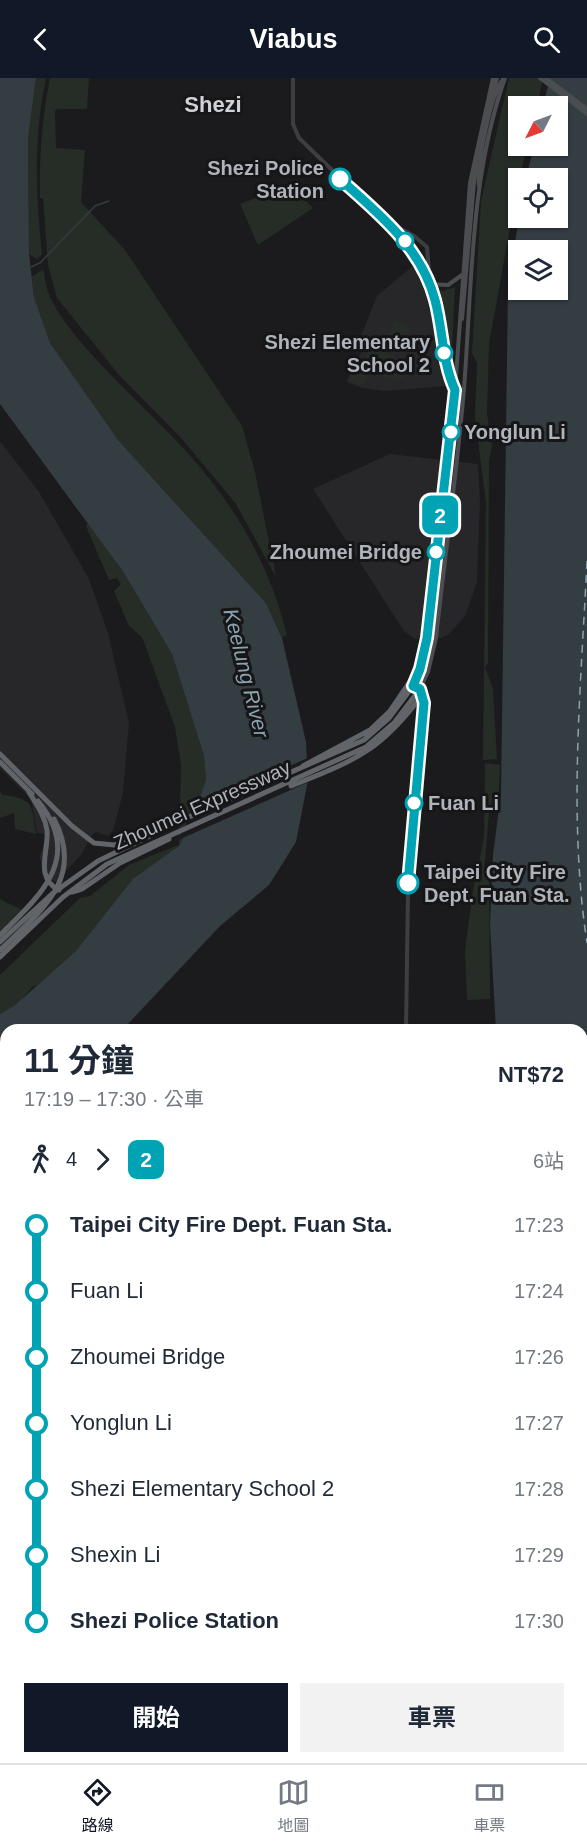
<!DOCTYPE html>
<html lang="zh-TW">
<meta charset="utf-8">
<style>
body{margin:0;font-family:Helvetica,"Noto Sans TC",sans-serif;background:#f2f2f3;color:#1f2937;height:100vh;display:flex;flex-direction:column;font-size:22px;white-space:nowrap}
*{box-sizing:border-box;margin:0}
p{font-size:20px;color:#747a83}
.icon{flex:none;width:33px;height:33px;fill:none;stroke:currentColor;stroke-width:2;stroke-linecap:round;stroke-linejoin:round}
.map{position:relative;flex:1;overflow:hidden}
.side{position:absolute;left:0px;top:946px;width:588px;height:740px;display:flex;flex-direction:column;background:#fff;border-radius:18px 18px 0 0;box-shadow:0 2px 4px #0004}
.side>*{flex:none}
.badge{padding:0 12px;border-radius:9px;font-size:21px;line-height:39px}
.needle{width:39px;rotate:228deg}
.controls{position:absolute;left:508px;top:18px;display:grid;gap:12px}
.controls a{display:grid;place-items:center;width:60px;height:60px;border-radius:0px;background:#fff;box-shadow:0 2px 4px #0004;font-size:30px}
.map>.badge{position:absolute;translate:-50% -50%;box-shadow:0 0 0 3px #fff}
.legs{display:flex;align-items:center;gap:9px;height:66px;padding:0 24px;font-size:20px}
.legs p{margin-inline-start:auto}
.headline{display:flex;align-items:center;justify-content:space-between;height:102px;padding:0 24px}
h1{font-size:33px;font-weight:700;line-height:45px}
.cta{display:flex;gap:12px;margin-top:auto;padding:12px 24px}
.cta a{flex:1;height:69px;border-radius:0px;background:#111827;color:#fff;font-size:24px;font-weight:700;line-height:69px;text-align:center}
.cta a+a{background:#f2f2f3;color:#1f2937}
ul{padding:0 24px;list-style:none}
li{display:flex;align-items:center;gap:21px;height:66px;font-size:22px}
li i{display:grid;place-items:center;width:9px;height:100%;margin:0 8px;background:currentColor}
li i::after{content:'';width:15px;height:15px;margin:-8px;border:4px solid;border-radius:50%;background:#fff}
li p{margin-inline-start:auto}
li:first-child i{background:linear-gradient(#0000 50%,currentColor 0)}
li:last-child i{background:linear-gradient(currentColor 50%,#0000 0)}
header{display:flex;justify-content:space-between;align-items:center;height:78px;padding:0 24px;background:#111827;color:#fff;font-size:27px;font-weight:700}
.dock{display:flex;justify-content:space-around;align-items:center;height:84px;border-top:2px solid #e0e1e3;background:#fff;font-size:16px;color:#747a83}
.dock a{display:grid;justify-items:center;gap:3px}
.dock .active{color:#111827}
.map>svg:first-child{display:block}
.built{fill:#27272a}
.green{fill:#252d26}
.water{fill:#343d42;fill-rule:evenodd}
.pier{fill:#1b1b1d}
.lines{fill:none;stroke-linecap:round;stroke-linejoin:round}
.stream{stroke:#343d42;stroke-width:1.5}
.ferry{stroke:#8ba3b1;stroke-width:1.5;stroke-dasharray:8 6;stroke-linecap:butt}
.tertiary{stroke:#3c3e42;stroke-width:4}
.secondary{stroke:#4b4d51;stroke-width:4}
.trunk{stroke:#616469;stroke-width:5}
.line-1-casing{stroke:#fff;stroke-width:14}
.line-1{stroke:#00a3b4;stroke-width:9}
.stop-1-dot{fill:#fff;stroke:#00a3b4;stroke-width:3}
.labels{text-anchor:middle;stroke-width:6;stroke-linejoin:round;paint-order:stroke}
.stop-label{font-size:20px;font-weight:bold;fill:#afb4bb;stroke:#161618;text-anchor:end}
.street-label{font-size:20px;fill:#afb4bb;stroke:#161618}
.water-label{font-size:21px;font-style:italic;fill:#8ba3b1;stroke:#161618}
.quarter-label{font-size:22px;font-weight:bold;fill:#d0d2d7;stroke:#161618}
</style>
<header><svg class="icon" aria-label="back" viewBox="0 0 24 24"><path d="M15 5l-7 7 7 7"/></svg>Viabus<svg class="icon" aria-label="search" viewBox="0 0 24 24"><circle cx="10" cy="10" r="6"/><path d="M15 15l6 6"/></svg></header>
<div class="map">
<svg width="587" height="1685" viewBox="0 0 587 1685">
<rect width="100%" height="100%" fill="#1b1b1d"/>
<path class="built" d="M414,187L429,223L428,231L432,233L435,247L445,308L385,313L362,310L347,304L355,279H359L363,271L357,268L377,218Z
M0,363L39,414L89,501L108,555L129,645L123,715L113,753L108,758L96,754L92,757L81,777L56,804L43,796L40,778L47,757L37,755L31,721L0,690Z
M390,376L478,386L480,422L477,504L465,538L449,556L441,560L415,561L404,553L313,411Z"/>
<path class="green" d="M36,0H46C33,59 36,118 42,177L37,181L29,176L28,60Z
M50,0H89L87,31H58L55,33L56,70L85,72L81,124L125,172L242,348L255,394L276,499L236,426L182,361L119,297L57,220L48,187L43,120H40C39,80 42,40 50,0Z
M509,0H543L537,28H519V68H528L519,100L489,266L487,335L492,369L489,383L488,585L485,589L493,611L497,681L483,682L486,425L475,339L477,285L472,275L481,123Z
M285,109L294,111L313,130L258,167L240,126Z
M43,191C45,199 46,207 48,214C65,260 150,333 185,372C235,427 269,485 287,557L282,559L266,525L118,362L88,322L50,265L34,219L32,199Z
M455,209L451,293L437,212L443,213Z
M394,242L410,249L402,269L386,263Z
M359,264L414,287L412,290L406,287L404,299L396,303L370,294L363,308L348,302L354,288L369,294L363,283L369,272L358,267Z
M88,444L122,492L172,576L204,678L206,702L202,716L179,768L181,687L175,649L142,559L129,548L114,513L121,506L117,500L109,502L86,448Z
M485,685L500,687L498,731L489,735L484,794L489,798L490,921L467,922L465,872L473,812L484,760Z
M0,712L2,717C35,721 31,726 36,756L15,751L14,735L0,740Z
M178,767L177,771L101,842L98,850L90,855L91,860L38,907L32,909L19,925L0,937V897L80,820L90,818L129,787Z
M0,821L22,832L0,853Z"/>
<path class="water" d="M0,0H36L28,60L29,176L34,219L50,265L118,362L266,525L282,560L306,664L308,702L296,764L269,807L220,848L127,947L120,952H6V1064L0,1070V936L14,928L76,873L133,801L179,768L194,737L206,702L204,678L172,576L122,492L0,326Z
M550,0H587V1409L582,1389V952H496L490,847L493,777L501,715L508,208L519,140H558V100H526L534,68H558V28H543ZM519,172H558V212H519Z"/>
<path class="pier" d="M310,679L311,703L178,762L194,730Z"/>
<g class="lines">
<path class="stream" d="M31,189L40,185L95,128L109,123
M0,1235L6,1229
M0,1317L6,1307
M0,1508L6,1513
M0,1587L6,1593
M147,1680L153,1685"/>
<path class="ferry" d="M587,483C581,609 568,740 587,865"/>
<path class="tertiary" d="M293,0V46L299,60L400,158L430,206
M392,146L414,158L427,169L430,206L448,296L455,312H464
M406,952L408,813L424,629L421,615
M550,1680L555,1685"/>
<path class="secondary" d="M540,0L587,36
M546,0L587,31
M479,108C476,89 491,13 504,0
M430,206L448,207L462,197
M462,241L475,93L497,0
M413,608L421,591L427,560L455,312L470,105L493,0
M420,611L428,594L436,560C445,477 457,394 464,311C472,207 470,99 505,0"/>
<path class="trunk" d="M0,676L72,748L94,765L114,767L171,745
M0,684L32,716
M303,688L370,652L390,633L409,605
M291,708C355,682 380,674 422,617
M29,714C36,726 45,738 47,752C49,773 34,800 59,812
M72,814L82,811L120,785L169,761
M0,857C41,817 84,779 38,723
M0,864L53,815L98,783L189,739L364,662L389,640L413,608
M0,872C39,834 86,802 54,741
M0,879L63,819L107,786L366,669L394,645L420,611"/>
</g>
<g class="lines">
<g class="line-1-casing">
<path id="line-1" d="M340,101C379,136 421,169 435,222C443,252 442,283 455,312L427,560L420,591L413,608L420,611L424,625L408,805"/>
</g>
<use href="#line-1" class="line-1"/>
</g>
<g class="stop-1-dot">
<circle cx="340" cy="101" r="10"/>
<circle cx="405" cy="163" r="8"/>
<circle cx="444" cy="275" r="8"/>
<circle cx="451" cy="354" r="8"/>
<circle cx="436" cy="474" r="8"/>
<circle cx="414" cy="725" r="8"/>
<circle cx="408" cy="805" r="10"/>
</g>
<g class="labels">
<g class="stop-label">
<text x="324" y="97">Shezi Police<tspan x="324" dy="23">Station</tspan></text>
<text x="430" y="271">Shezi Elementary<tspan x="430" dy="23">School 2</tspan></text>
<text x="464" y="361" text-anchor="start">Yonglun Li</text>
<text x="422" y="481">Zhoumei Bridge</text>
<text x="428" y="732" text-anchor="start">Fuan Li</text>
<text x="424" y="801" text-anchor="start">Taipei City Fire<tspan x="424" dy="23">Dept. Fuan Sta.</tspan></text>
</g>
<g class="street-label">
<text transform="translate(202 727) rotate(-24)" y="7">Zhoumei Expressway</text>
</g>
<g class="water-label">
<text transform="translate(246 595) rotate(76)" y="7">Keelung River</text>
</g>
<g class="quarter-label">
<text x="213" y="34">Shezi</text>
</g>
</g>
</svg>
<div class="controls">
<a><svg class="needle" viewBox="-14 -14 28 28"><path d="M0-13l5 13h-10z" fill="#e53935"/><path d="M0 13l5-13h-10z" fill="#747a83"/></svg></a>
<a><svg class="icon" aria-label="locate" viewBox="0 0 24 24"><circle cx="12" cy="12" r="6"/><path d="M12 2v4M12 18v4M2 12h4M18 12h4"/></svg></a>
<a><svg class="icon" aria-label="layers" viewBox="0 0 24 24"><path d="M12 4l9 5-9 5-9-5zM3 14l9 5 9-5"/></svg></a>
</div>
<b class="badge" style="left:440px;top:437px;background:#00a3b4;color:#fff">2</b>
<section class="side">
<div class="headline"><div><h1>11 分鐘</h1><p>17:19 – 17:30 · 公車</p></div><b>NT$72</b></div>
<div class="legs"><svg class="icon" aria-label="walk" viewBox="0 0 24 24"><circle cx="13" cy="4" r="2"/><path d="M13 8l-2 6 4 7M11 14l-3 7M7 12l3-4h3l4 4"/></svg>4<svg class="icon" aria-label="forward" viewBox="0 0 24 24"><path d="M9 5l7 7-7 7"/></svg><b class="badge" style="background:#00a3b4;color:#fff">2</b><p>6站</p></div>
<ul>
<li><i style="color:#00a3b4"></i><b>Taipei City Fire Dept. Fuan Sta.</b><p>17:23</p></li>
<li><i style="color:#00a3b4"></i><span>Fuan Li</span><p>17:24</p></li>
<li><i style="color:#00a3b4"></i><span>Zhoumei Bridge</span><p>17:26</p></li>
<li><i style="color:#00a3b4"></i><span>Yonglun Li</span><p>17:27</p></li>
<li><i style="color:#00a3b4"></i><span>Shezi Elementary School 2</span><p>17:28</p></li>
<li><i style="color:#00a3b4"></i><span>Shexin Li</span><p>17:29</p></li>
<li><i style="color:#00a3b4"></i><b>Shezi Police Station</b><p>17:30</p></li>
</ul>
<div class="cta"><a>開始</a><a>車票</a></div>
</section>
</div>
<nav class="dock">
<a class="active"><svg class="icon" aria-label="directions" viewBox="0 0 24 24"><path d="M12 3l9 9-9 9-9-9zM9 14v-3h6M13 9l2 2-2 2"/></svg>路線</a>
<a><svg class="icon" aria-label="map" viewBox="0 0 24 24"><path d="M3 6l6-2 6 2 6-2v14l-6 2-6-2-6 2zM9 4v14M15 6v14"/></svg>地圖</a>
<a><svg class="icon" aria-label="tickets" viewBox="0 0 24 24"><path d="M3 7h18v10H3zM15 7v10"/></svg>車票</a>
</nav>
